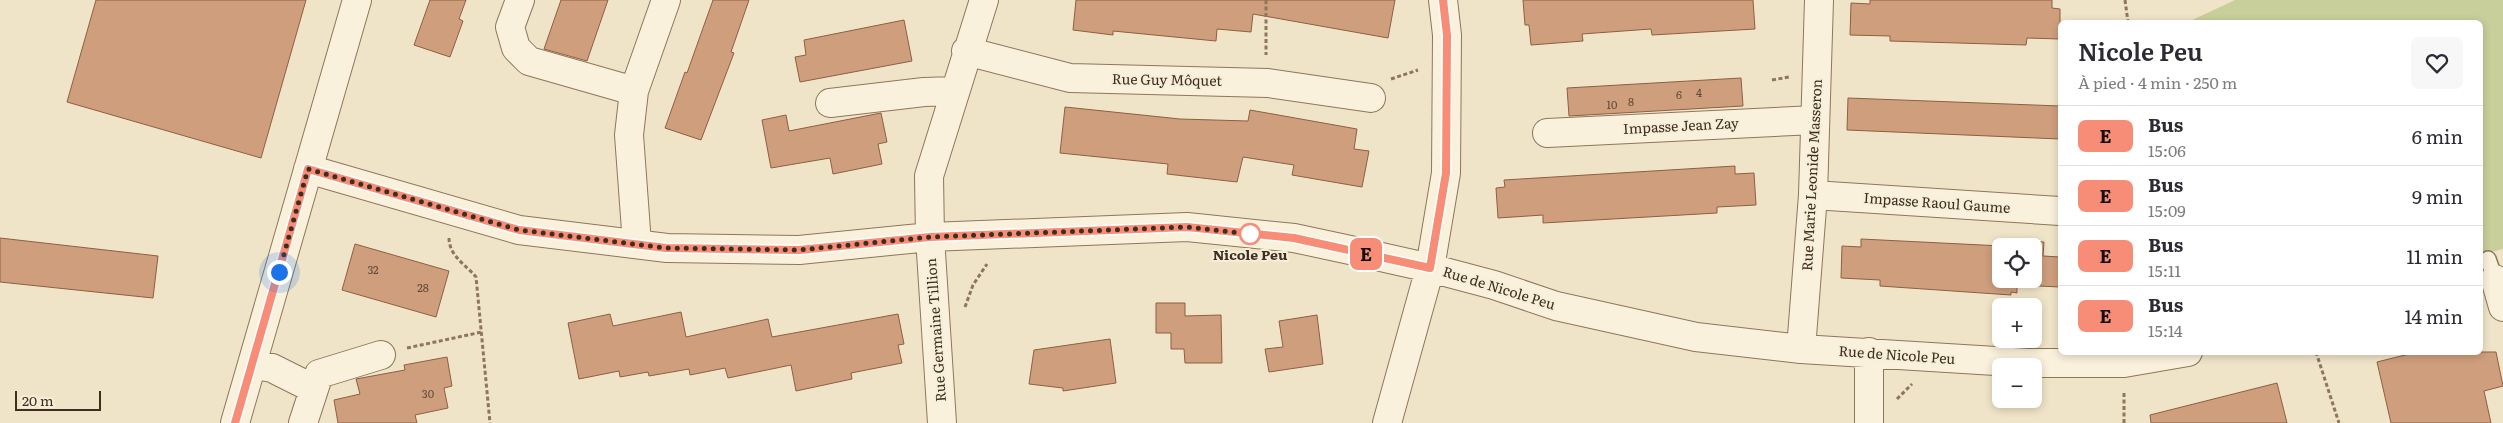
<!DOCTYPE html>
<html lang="fr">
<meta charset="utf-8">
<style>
body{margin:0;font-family:Literata,serif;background:#f7f7f7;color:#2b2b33;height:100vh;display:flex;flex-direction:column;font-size:19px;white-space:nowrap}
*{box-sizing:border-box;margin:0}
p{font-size:16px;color:#7c7c81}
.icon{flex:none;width:28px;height:28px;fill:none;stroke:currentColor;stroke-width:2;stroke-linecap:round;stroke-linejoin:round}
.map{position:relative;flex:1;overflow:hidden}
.side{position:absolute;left:2058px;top:20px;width:425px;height:335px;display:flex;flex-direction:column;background:#fff;border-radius:8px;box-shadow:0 2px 8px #0003}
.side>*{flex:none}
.badge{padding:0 10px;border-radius:8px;font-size:18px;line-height:32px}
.fabs{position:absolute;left:1992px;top:238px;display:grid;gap:10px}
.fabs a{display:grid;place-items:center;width:50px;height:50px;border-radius:8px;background:#fff;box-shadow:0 2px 8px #0003;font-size:25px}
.scale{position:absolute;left:15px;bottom:12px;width:86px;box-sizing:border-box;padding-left:5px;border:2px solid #3d2e20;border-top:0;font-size:14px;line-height:18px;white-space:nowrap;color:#3d2e20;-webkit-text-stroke:4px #f7eed8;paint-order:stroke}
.you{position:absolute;width:25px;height:25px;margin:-12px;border:4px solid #fff;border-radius:50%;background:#1a73e8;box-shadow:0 0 0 8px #1a73e833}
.map>.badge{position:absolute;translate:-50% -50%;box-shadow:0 0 0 2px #fff}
.round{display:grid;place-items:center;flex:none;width:52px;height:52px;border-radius:8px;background:#f7f7f7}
.overview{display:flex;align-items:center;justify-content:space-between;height:85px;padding:0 20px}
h1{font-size:24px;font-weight:600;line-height:38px}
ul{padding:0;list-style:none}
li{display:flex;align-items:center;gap:15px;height:60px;padding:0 20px;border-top:1px solid #e1e1e2}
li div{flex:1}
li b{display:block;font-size:19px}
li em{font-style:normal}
li .badge{min-width:55px;font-weight:700;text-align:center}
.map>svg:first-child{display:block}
.green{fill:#c9cf9b}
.building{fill:#cf9f7d;stroke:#8d5f41;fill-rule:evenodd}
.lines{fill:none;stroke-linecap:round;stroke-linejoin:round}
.lane-casing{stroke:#8d765c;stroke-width:18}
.street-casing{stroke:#8d765c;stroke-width:30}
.path{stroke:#8d765c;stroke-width:3;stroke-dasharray:4 2.5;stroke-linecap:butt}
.lane{stroke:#faf1dc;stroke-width:15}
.street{stroke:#faf1dc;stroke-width:28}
.line-casing{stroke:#fff;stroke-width:11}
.line{stroke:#f78c77;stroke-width:8}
.walk{stroke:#3d2e20;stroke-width:5;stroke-dasharray:0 9}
.stop-dot{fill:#fff;stroke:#f78c77;stroke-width:2.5}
.labels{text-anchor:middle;stroke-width:4;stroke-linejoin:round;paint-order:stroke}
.number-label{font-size:11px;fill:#624a37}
.street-label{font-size:14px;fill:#3d2e20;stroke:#f7eed8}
.stop-label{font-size:14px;font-weight:bold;fill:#3d2e20;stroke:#f7eed8}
</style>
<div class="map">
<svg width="2503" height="423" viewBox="0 0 2503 423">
<rect width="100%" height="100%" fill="#f0e4c8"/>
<path class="green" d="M2235,0H2503V249L2480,255V22H2188Z"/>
<path class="building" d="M96,0H306L261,158L67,102Z
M430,0H466L459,19L463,21L450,57L414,45Z
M561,0H608L587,61L544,49Z
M713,0H749L731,52L734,53L701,140L665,128L685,72L687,73Z
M1076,0H1395L1388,38L1253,14L1251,32L1217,29L1216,41L1113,31V35L1073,30Z
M1523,0H1753L1755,29L1652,35L1651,29L1582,34L1583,41L1531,45L1529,25H1525Z
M1870,0H2052V8L2060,9V39L2027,38L2026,45L1890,41V36L1850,35L1851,3L1870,4Z
M904,20L912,61L800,82L795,57L806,55L804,40Z
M1741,78L1743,106L1569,116L1567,88Z
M1848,98L2060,106V139L1847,130Z
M1065,107L1180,119L1248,121L1250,110L1357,129L1354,149L1369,151L1362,187L1292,175L1294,165L1243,157L1237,182L1167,174L1168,164L1060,153Z
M881,113L887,142L878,144L882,164L833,174L830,158L771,168L762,120L786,115L789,131Z
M1735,166V174L1754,173L1756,205L1717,207V213L1543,223V215L1498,218L1496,188L1505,187L1504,180Z
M0,238L158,256L153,298L0,282Z
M1861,239L2002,246L2003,240L2044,242L2043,256L2060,257V287L2017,285V293L2011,292V295L1880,286V280L1841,278L1842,246L1861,247ZM2001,246H2034V279H2001Z
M355,244L449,271L436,317L342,290Z
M1156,303H1185V316L1221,315L1222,363H1185L1184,349H1171V333H1156Z
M681,312L686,337L768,319L772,337L898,314L904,344L898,345L902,363L851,373L852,379L796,391L791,365L728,378L725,368L690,375L689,369L649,376L648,372L620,377L619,371L579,379L568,323L610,314L613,326Z
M1317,315L1323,364L1269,372L1265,349L1283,347L1279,321Z
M1110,339L1116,383L1063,391V388L1029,384L1034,350Z
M2417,352H2496L2503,386L2484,391L2491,423H2391L2377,362Z
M447,357L452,386L444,388L448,408L415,415L417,423H338L334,400L360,394L356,379L405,370L404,365Z
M2277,383L2287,423H2151L2150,415Z"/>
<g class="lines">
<g class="lane-casing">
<path id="lane" d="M2488,259L2495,279"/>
</g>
<g class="street-casing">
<path id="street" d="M520,0L510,27L516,48L529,61L634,91
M966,51L1070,78L1268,83L1371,98
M830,103L924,92L954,91
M1547,133L1815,120
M308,169L519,230L667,248L799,250L930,237L1187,227L1294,238L1350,250L1430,268L1494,285L1556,306L1696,337L1801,349L2028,363H2124L2188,352
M1813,195L2060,211
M637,244L629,135L634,91L666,0
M2495,279L2503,307
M1801,349L1813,195L1819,0
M1869,352V423
M252,364L272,368L312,388
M235,423L357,0
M303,423L319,374L381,355
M942,423L930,237L929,176L984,0
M1387,423L1430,268L1446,173L1447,35L1443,0"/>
</g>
<path class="path" d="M1266,0V55
M2125,0L2128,22
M1391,79L1418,70
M1772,80L1789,77
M449,238C449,256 466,265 476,277L490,423
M965,307L973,285L987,264
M407,348L482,332
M2316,352L2339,423
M1897,399L1912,384
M2124,423V391"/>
<use href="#lane" class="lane"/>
<use href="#street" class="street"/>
</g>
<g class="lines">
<g class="line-casing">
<path id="line" d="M235,423L308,169L519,230L666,248L799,250L930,237L1187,227L1294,238L1430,268L1446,173L1447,35L1443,0"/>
</g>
<use href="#line" class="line"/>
<path class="walk" d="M279,272L308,169L519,230L666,248L799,250L930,237L1187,227L1258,235L1250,234"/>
</g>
<circle class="stop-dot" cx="1250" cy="234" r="10"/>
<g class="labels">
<g class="number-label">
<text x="1699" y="97">4</text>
<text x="1679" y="99">6</text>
<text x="1631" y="106">8</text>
<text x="1612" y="109">10</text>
<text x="373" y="274">32</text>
<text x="423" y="292">28</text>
<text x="428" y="398">30</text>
</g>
<g class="street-label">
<text transform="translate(1167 80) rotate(1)" y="5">Rue Guy Môquet</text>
<text transform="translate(1681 126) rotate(-3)" y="5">Impasse Jean Zay</text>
<text transform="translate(1812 175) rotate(-87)" y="5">Rue Marie Leonide Masseron</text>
<text transform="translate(1937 203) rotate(4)" y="5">Impasse Raoul Gaume</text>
<text transform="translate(1499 288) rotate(17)" y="5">Rue de Nicole Peu</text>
<text transform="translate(936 330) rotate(-94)" y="5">Rue Germaine Tillion</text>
<text transform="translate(1897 355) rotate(4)" y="5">Rue de Nicole Peu</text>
</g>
<g class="stop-label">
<text x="1250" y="260">Nicole Peu</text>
</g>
</g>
</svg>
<div class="fabs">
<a><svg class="icon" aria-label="locate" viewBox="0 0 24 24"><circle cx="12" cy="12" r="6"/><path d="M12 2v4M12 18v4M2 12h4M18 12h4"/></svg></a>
<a>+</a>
<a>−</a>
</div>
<div class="scale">20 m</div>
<div class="you" style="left:279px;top:272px"></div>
<b class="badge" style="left:1366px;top:254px;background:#f78c77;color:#111">E</b>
<section class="side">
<div class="overview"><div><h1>Nicole Peu</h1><p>À pied · 4 min · 250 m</p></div><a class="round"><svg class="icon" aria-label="heart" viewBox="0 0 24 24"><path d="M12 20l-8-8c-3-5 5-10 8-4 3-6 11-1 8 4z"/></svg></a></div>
<ul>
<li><span class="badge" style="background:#f78c77;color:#111">E</span><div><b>Bus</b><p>15:06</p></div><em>6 min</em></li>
<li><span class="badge" style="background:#f78c77;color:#111">E</span><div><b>Bus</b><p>15:09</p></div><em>9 min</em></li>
<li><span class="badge" style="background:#f78c77;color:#111">E</span><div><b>Bus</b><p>15:11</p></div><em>11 min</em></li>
<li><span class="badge" style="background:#f78c77;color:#111">E</span><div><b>Bus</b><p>15:14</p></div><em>14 min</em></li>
</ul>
</section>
</div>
